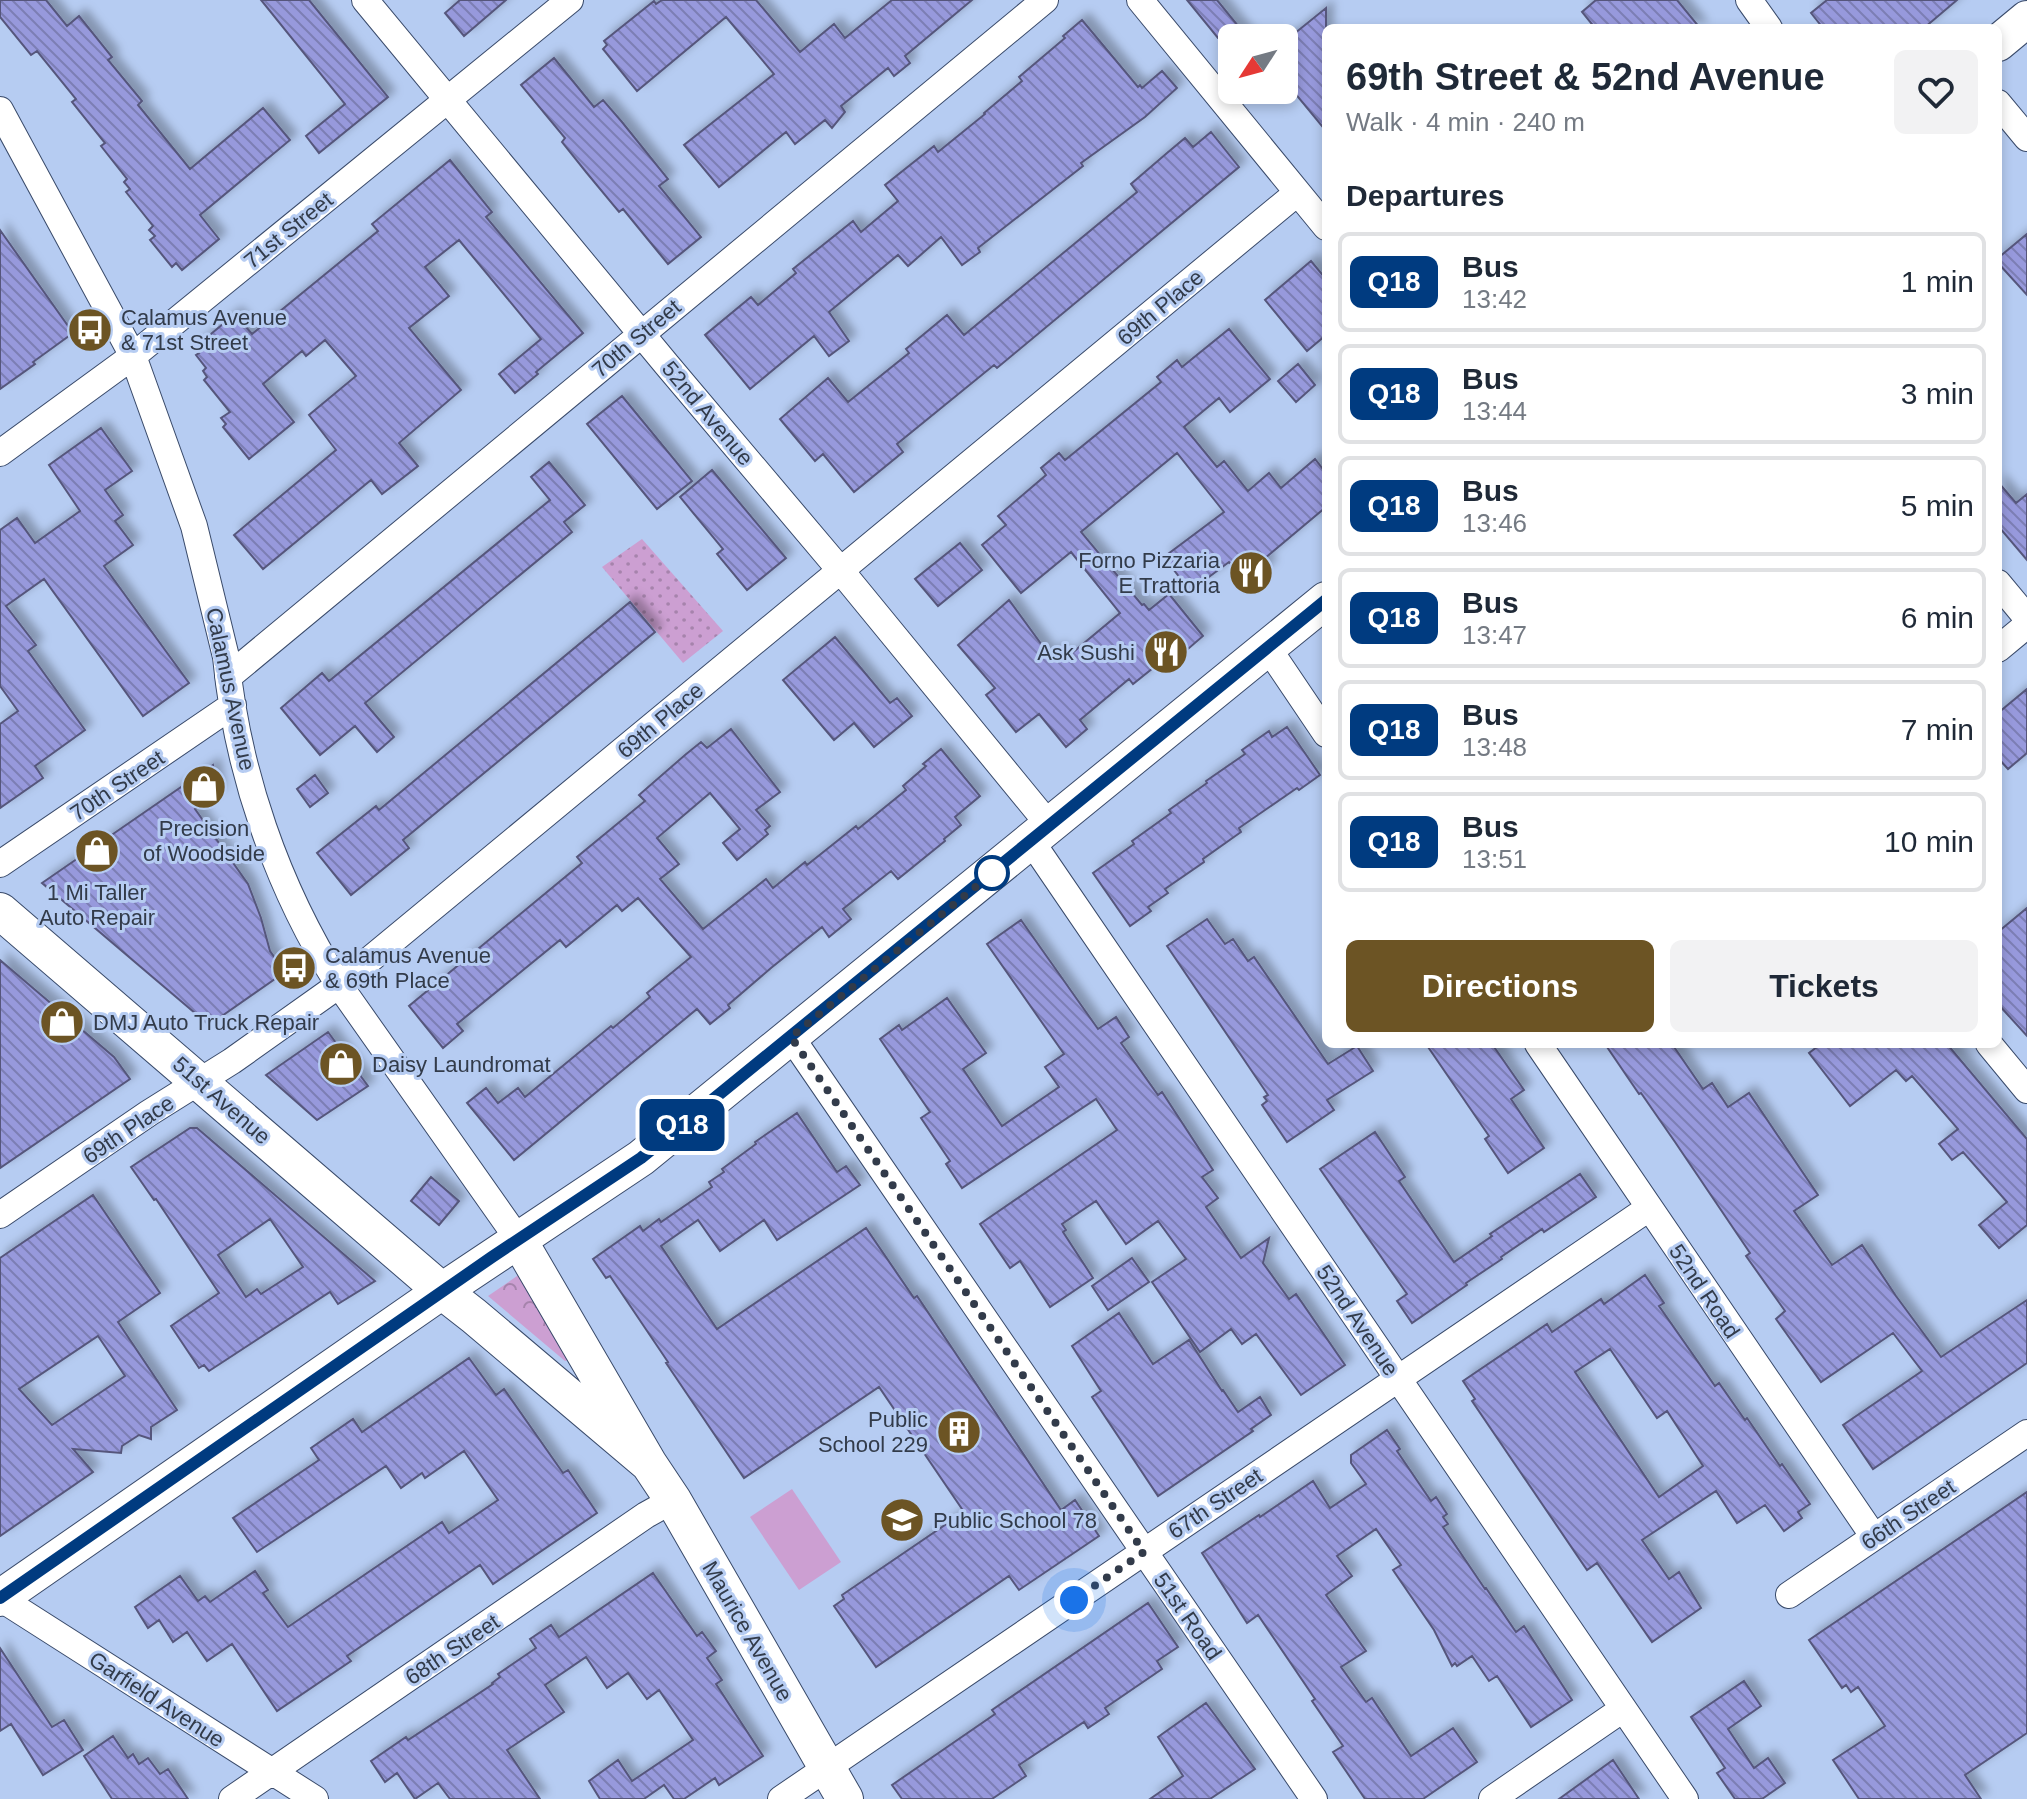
<!DOCTYPE html>
<meta charset="utf-8">
<style>
body{margin:0;font-family:Arial,sans-serif;background:#f2f2f3;color:#1f2937;height:100vh;display:flex;flex-direction:column;font-size:30px;white-space:nowrap}
*{box-sizing:border-box;margin:0}
p{font-size:26px;color:#747a83}
.icon{flex:none;width:44px;height:44px;fill:none;stroke:currentColor;stroke-width:2;stroke-linecap:round;stroke-linejoin:round}
.map{position:relative;flex:1;overflow:hidden}
.details{position:absolute;left:1322px;top:24px;width:680px;height:1024px;display:flex;flex-direction:column;background:#fff;border-radius:12px;box-shadow:0 4px 12px #0003}
.details>*{flex:none}
.badge{padding:0 16px;border-radius:12px;font-size:28px;line-height:52px}
.needle{width:52px;rotate:234deg}
.fabs{position:absolute;left:1218px;top:24px;display:grid;gap:16px}
.fabs a{display:grid;place-items:center;width:80px;height:80px;border-radius:12px;background:#fff;box-shadow:0 4px 12px #0003;font-size:40px}
.you{position:absolute;width:40px;height:40px;margin:-20px;border:6px solid #fff;border-radius:50%;background:#1a73e8;box-shadow:0 0 0 12px #1a73e833}
.map>.badge{position:absolute;translate:-50% -50%;box-shadow:0 0 0 4px #fff}
h2{padding:0 24px;font-size:30px;line-height:72px}
.round{display:grid;place-items:center;flex:none;width:84px;height:84px;border-radius:12px;background:#f2f2f3}
.summary{display:flex;align-items:center;justify-content:space-between;height:136px;padding:0 24px}
h1{font-size:38px;font-weight:800;line-height:60px}
.button{display:flex;gap:16px;margin-top:auto;padding:16px 24px}
.button a{flex:1;height:92px;border-radius:12px;background:#6c5424;color:#fff;font-size:32px;font-weight:800;line-height:92px;text-align:center}
.button a+a{background:#f2f2f3;color:#1f2937}
ul{padding:0;list-style:none}
li{display:flex;align-items:center;gap:24px;height:100px;margin:0 16px 12px;padding:0 8px;border:4px solid #e0e1e3;border-radius:12px}
li div{flex:1}
li b{display:block;font-size:30px}
li em{font-style:normal}
li .badge{min-width:88px;font-weight:700;text-align:center}
.map>svg:first-child{display:block}
.grass{fill:url(#grass-dots)}
.forest{fill:url(#forest-crowns)}
.pitch{fill:#cc9fd2}
.building{fill:url(#building-back-hatch);stroke:#56577c;stroke-width:2;fill-rule:evenodd;filter:url(#shadow)}
.lines{fill:none;stroke-linecap:round;stroke-linejoin:round}
.street-casing{stroke:#394a6a;stroke-width:28}
.secondary-casing{stroke:#394a6a;stroke-width:38}
.street{stroke:#fff;stroke-width:26}
.secondary{stroke:#fff;stroke-width:36}
.line-casing{stroke:#fff;stroke-width:18}
.line{stroke:#003b80;stroke-width:12}
.walk{stroke:#323b4a;stroke-width:8;stroke-dasharray:0 14.4}
.stop-dot{fill:#fff;stroke:#003b80;stroke-width:4}
.labels{text-anchor:middle;stroke-width:6;stroke-linejoin:round;paint-order:stroke}
.street-label{font-size:22px;fill:#323b4a;stroke:#b6ccf2}
.poi-label{font-size:22px;fill:#323b4a;stroke:#b6ccf2;text-anchor:start}
</style>
<div class="map">
<svg width="2027" height="1799" viewBox="0 0 2027 1799">
<defs>
<pattern id="grass-dots" width="8" height="8" patternUnits="userSpaceOnUse" patternTransform="scale(2)"><rect width="8" height="8" fill="#cc9fd2"/><path d="M2 2h.1M6 6h.1" fill="none" stroke="#a683ac" stroke-width="1.8" stroke-linecap="round"/></pattern>
<pattern id="forest-crowns" width="20" height="18" patternUnits="userSpaceOnUse" patternTransform="scale(2)"><rect width="20" height="18" fill="#cc9fd2"/><path d="M2 6a3 3 0 1 1 6 0M12 15a3 3 0 1 1 6 0" fill="none" stroke="#a683ac"/></pattern>
<pattern id="building-back-hatch" width="6" height="6" patternUnits="userSpaceOnUse" patternTransform="scale(2)"><rect width="6" height="6" fill="#9799dc"/><path d="M-1 5l2 2M0 0l6 6M5-1l2 2" fill="none" stroke="#7c7eb4"/></pattern>
<filter id="shadow"><feDropShadow dx="7" dy="-7" stdDeviation="4" flood-color="#0004"/></filter>
</defs>
<rect width="100%" height="100%" fill="#b6ccf2"/>
<path class="grass" d="M642,539L723,631L683,663L602,567Z"/>
<path class="forest" d="M520,1274L572,1359L565,1361L488,1296Z"/>
<path class="pitch" d="M792,1489L841,1562L799,1590L750,1517Z"/>
<path class="building" d="M0,0H46L67,26L79,16L112,57L108,60L142,101L138,105L190,169L263,108L290,140L200,215L219,239L182,270L176,263L172,267L150,240L155,236L149,230L153,226L126,192L130,189L124,182L127,179L101,146L105,143L72,102L76,99L37,51L31,55L0,17Z
M261,0H309L388,97L319,153L306,136L345,104Z
M460,0H506L464,36L445,13Z
M662,0H756L800,52L834,24L845,38L892,0H972L905,56L910,63L894,76L888,68L841,106L845,112L832,128L825,120L795,144L786,132L719,187L684,145L774,74L726,17L637,91L603,49L607,45L604,41L654,1L656,4Z
M1187,0H1217L1248,38H1218Z
M1596,0H1677L1700,28H1595L1582,12Z
M1827,0H1957L1924,28H1823L1811,13Z
M1326,8V131L1284,80V42Z
M1082,20L1138,87L1140,85L1142,88L1162,71L1177,88L1145,117L1081,163L1083,166L978,248L980,252L962,265L941,237L908,266L898,255L829,312L849,341L829,356L814,336L750,389L705,335L751,297L758,305L796,273L793,269L853,221L861,232L898,201L885,185L934,146L938,152L985,114L984,113L1022,81L1019,77L1065,38L1063,36Z
M554,58L594,107L603,100L622,122L668,179L659,186L701,237L668,264L623,209L619,212L586,172L562,142L565,138L521,85Z
M1211,132L1239,167L997,368L994,365L897,444L903,452L854,492L823,454L815,461L780,419L828,378L848,402L909,353L906,349L947,315L964,335L1137,192L1131,184L1167,153L1185,138L1193,147Z
M450,160L492,212L486,217L583,333L536,372L538,374L515,393L499,374L541,339L459,240L425,267L449,296L409,328L461,390L399,443L418,466L382,494L371,480L263,569L234,535L336,450L309,415L356,376L325,340L306,356L302,351L263,384L294,422L249,459L223,427L226,424L221,418L230,412L204,380L207,377L203,371L206,368L196,355L199,353L194,348L235,314L252,334L378,231L372,224Z
M0,230L73,333L33,362L35,364L0,389Z
M2027,234V295L1998,263V258Z
M1311,261L1326,279V335L1307,351L1265,300Z
M1229,329L1270,379L1230,412L1219,398L1184,427L1217,467L1224,461L1248,491L1269,473L1281,488L1315,459L1326,473V507L1264,559L1269,566L1249,584L1229,562L1190,591L1164,557L1224,512L1177,453L1081,532L1142,605L1144,604L1149,610L1169,594L1203,636L1188,649L1183,644L1133,684L1129,679L1080,720L1087,729L1066,747L1039,714L1016,732L986,695L995,688L958,645L1009,600L1050,656L1058,649L1066,658L1120,613L1071,552L1021,593L982,545L1006,525L998,516L1046,475L1041,468L1059,453L1065,460L1161,382L1157,377L1177,360L1182,367Z
M1298,364L1315,385L1296,402L1278,381Z
M622,396L692,481L657,509L587,424Z
M101,428L132,471L105,490L123,515L115,521L133,545L104,566L189,683L143,716L44,579L6,606L36,645L28,651L85,730L35,766L43,778L0,808V724L18,711L0,686V530L17,518L35,543L80,511L49,465Z
M549,462L585,505L564,522L572,532L365,703L394,737L377,752L355,726L320,755L281,708L322,673L329,681L550,500L531,477Z
M712,470L786,558L747,590L717,554L723,549L680,497Z
M1998,482L2016,503L2027,494V560L1998,526Z
M960,543L982,570L938,606L915,579Z
M630,602L655,632L403,840L409,848L351,895L317,853L376,806L379,810Z
M835,637L890,703L897,698L912,716L874,747L854,723L834,740L783,680Z
M2027,689V753L2008,769L1998,758V713Z
M1287,727L1320,775L1299,790L1297,788L1239,828L1241,832L1203,859L1204,862L1165,889L1168,893L1148,907L1151,911L1130,926L1093,873L1134,844L1132,841L1171,813L1169,810L1207,783L1206,781L1245,754L1242,750L1269,731L1272,737Z
M731,729L780,792L756,810L770,826L765,830L768,834L737,860L723,843L740,829L710,793L657,838L679,864L660,879L703,929L766,879L773,888L805,862L807,865L856,826L858,829L906,790L903,786L926,766L923,764L941,749L980,796L955,817L961,825L944,839L945,841L898,879L891,871L843,909L851,919L829,937L822,927L771,968L728,1005L730,1008L710,1024L697,1009L514,1160L467,1103L486,1088L498,1103L518,1088L525,1097L611,1026L613,1028L650,997L647,993L691,957L638,898L622,911L617,905L566,947L560,940L457,1024L463,1031L443,1048L409,1006L582,863L577,857L645,801L639,795L685,755L701,742L707,748Z
M213,765L218,793L195,809L248,884L261,918L270,951L285,972L209,1025L42,883Z
M315,775L328,793L310,807L297,789Z
M2027,908V1036L1998,1004V932Z
M1207,919L1225,944L1233,939L1248,961L1254,957L1328,1064L1357,1046L1373,1071L1327,1100L1334,1110L1287,1142L1262,1105L1267,1101L1264,1097L1268,1095L1167,946Z
M1021,920L1098,1029L1116,1017L1129,1037L1121,1043L1158,1095L1162,1092L1213,1170L1202,1177L1218,1198L1206,1207L1241,1258L1269,1238L1263,1263L1289,1299L1296,1294L1345,1365L1301,1395L1256,1334L1242,1344L1231,1329L1200,1352L1152,1282L1186,1259L1158,1221L1126,1244L1096,1201L1062,1224L1066,1230L1063,1232L1093,1278L1050,1307L1020,1261L1010,1268L980,1224L1117,1130L1096,1099L962,1188L946,1164L950,1161L921,1118L930,1112L880,1039L899,1025L902,1030L947,998L986,1053L963,1069L1002,1126L1059,1087L1045,1067L1064,1054L987,944Z
M0,960L114,1057L130,1079L0,1168Z
M328,1032L368,1086L317,1120L266,1075Z
M1426,1044H1492L1524,1090L1511,1099L1544,1148L1508,1173L1485,1139L1489,1136Z
M1605,1044H1672L1703,1089L1712,1083L1728,1107L1749,1093L1818,1195L1794,1211L1832,1265L1862,1245L1896,1296L1941,1357L2027,1300V1363L1873,1469L1843,1425L1922,1371L1893,1333L1821,1382L1776,1319L1785,1311L1746,1256L1750,1253L1675,1142L1641,1093L1639,1094Z
M1821,1044H1947L2027,1139V1225L1999,1248L1979,1225L2007,1202L1963,1152L1952,1160L1939,1144L1958,1129L1912,1076L1906,1081L1896,1070L1850,1106L1809,1053Z
M797,1113L837,1172L846,1166L860,1185L777,1240L764,1220L720,1251L698,1220L661,1246L717,1329L866,1228L914,1298L917,1296L1061,1510L1075,1500L1099,1536L1019,1590L1009,1576L876,1667L834,1606L844,1599L842,1595L964,1512L879,1387L744,1478L666,1363L668,1362L610,1276L606,1278L593,1259L640,1226L643,1231L659,1219L661,1222L712,1187L709,1182L724,1172L722,1169L756,1144L755,1142Z
M190,1128H197L375,1281L338,1304L330,1292L209,1371L204,1365L199,1368L171,1326L219,1293L156,1199L154,1200L131,1167ZM270,1219L303,1267L261,1294L257,1289L246,1297L218,1255Z
M1375,1132L1405,1177L1399,1181L1454,1262L1492,1236L1490,1234L1580,1174L1596,1197L1544,1232L1542,1229L1501,1257L1502,1259L1466,1283L1467,1285L1412,1323L1397,1301L1407,1294L1320,1169Z
M431,1177L459,1201L439,1225L411,1201Z
M93,1195L160,1293L118,1322L177,1410L151,1427V1439L139,1435L122,1446L121,1453L73,1449L93,1472L0,1536V1258ZM98,1336L125,1376L52,1425L19,1389Z
M1132,1258L1149,1282L1108,1310L1092,1286Z
M1645,1275L1664,1303L1659,1306L1715,1386L1719,1383L1745,1420L1747,1418L1780,1466L1782,1464L1810,1504L1798,1512L1802,1518L1784,1531L1765,1505L1737,1523L1716,1491L1642,1540L1669,1579L1679,1572L1701,1608L1652,1642L1597,1563L1587,1570L1472,1401L1475,1399L1463,1381L1547,1324L1552,1332L1601,1299L1604,1304ZM1610,1349L1657,1418L1667,1411L1703,1466L1659,1497L1575,1372Z
M1119,1313L1153,1364L1189,1340L1222,1391L1223,1390L1238,1412L1260,1397L1271,1415L1251,1429L1253,1431L1158,1496L1092,1397L1101,1391L1072,1346Z
M469,1358L496,1395L504,1389L563,1473L568,1470L597,1513L493,1584L480,1565L347,1656L351,1661L277,1711L232,1644L207,1661L187,1632L173,1642L159,1620L148,1628L135,1607L180,1576L198,1601L205,1596L210,1602L255,1571L268,1590L263,1593L288,1627L442,1522L449,1533L498,1500L464,1451L425,1478L422,1473L401,1488L386,1466L257,1552L233,1518L319,1460L311,1448L353,1419L362,1432Z
M1387,1430L1400,1449L1397,1451L1431,1501L1436,1497L1447,1514L1443,1517L1448,1524L1443,1527L1485,1589L1486,1588L1516,1632L1524,1626L1572,1700L1531,1727L1497,1676L1489,1681L1472,1656L1457,1666L1455,1663L1452,1666L1434,1630L1393,1570L1401,1565L1376,1529L1337,1556L1352,1576L1326,1595L1366,1651L1341,1667L1366,1702L1372,1698L1411,1756L1453,1728L1477,1762L1423,1799H1365L1333,1752L1343,1746L1312,1701L1315,1699L1258,1615L1247,1623L1202,1553L1259,1515L1260,1517L1313,1481L1330,1508L1366,1484L1351,1463V1455Z
M2027,1492V1733L1965,1775L1981,1799H1859L1833,1760L1885,1726L1858,1687L1851,1692L1846,1685L1842,1688L1809,1640Z
M653,1573L697,1636L702,1632L716,1651L707,1658L722,1680L716,1684L763,1756L719,1785L715,1778L684,1799H674L664,1785L644,1799H600L589,1781L618,1760L632,1781L693,1740L659,1690L647,1699L628,1673L607,1688L586,1657L545,1685L564,1712L507,1750L540,1799H450L438,1783L415,1799L397,1773L385,1782L371,1761L406,1737L408,1740L493,1684L492,1683L500,1677L498,1674L536,1648L530,1639L551,1625L559,1637Z
M1148,1603L1178,1647L1157,1661L1162,1669L1105,1708L1109,1714L1088,1728L1084,1722L1019,1765L1026,1776L992,1799H902L892,1785L995,1714L992,1710Z
M0,1648L52,1727L64,1720L83,1750L43,1775L11,1724L0,1731Z
M1744,1681L1761,1706L1728,1729L1754,1768L1768,1758L1785,1783L1762,1799H1735L1717,1773L1725,1768L1691,1717Z
M1206,1703L1255,1769L1210,1799H1150L1183,1776L1158,1737Z
M113,1736L128,1758L133,1754L139,1764L148,1758L160,1774L168,1769L188,1799H112L84,1756Z
M1613,1760L1639,1799H1559Z"/>
<g class="lines">
<g class="street-casing">
<path id="street" d="M365,0L667,365L841,571L1050,826
M1140,0L1326,227
M1749,0L1769,28
M1998,103L2027,138
M0,110L133,356L194,526L226,657C237,772 277,887 339,985L518,1239
M0,453L133,356L570,0
M1998,583L2027,618
M1268,648L1326,734
M1998,649L2027,625
M228,677L1045,0
M1031,841L1685,1799
M0,864L233,705
M791,1037L1314,1799
M1538,1044L1874,1537
M1989,1044L2027,1090
M0,1215L149,1113L232,1061L339,985L1297,193
M1789,1595L2027,1433
M0,1598L315,1799
M232,1799L646,1515L673,1500
M781,1799L1649,1208
M1492,1799L1623,1709"/>
</g>
<g class="secondary-casing">
<path id="secondary" d="M1998,43L2027,19
M0,911L442,1291L474,1316L649,1464
M518,1239L649,1464L673,1500L845,1799
M0,1598L442,1291L641,1158L1326,600"/>
</g>
<use href="#street" class="street"/>
<use href="#secondary" class="secondary"/>
</g>
<g class="lines">
<g class="line-casing">
<path id="line" d="M0,1598L492,1257L641,1158L1326,600"/>
</g>
<use href="#line" class="line"/>
<path class="walk" d="M992,873L995,871L791,1037L1144,1552L1074,1600"/>
</g>
<defs>
<g id="bus-disc" transform="scale(2.3)"><circle r="9.5" fill="#6c5424" stroke="#b6ccf2"/><path d="M-5-6H5V4H4V6H2V4H-2V6H-4V4H-5ZM-3.5-4V0h7V-4ZM-3.5 1.2v1.5H-2V1.2ZM2 1.2v1.5H3.5V1.2Z" fill="#fff"/></g>
<g id="restaurant-disc" transform="scale(2.3)"><circle r="9.5" fill="#6c5424" stroke="#b6ccf2"/><path d="M-5-6h1v4h1v-4h1v4h1v-4h1v5L-1.5 .5V6h-2V.5L-5-1ZM5-6V6H3V1.5H1.5Q1.5-4 5-6Z" fill="#fff"/></g>
<g id="shop-disc" transform="scale(2.3)"><circle r="9.5" fill="#6c5424" stroke="#b6ccf2"/><path d="M-5-2.5h2.3a2.7 3.5 0 0 1 5.4 0H5L5.5 6h-11ZM-1.5-2.5h3a1.5 2.3 0 0 0-3 0Z" fill="#fff"/></g>
<g id="building-disc" transform="scale(2.3)"><circle r="9.5" fill="#6c5424" stroke="#b6ccf2"/><path d="M-4-6H4V6H1V3H-1V6H-4ZM-2.5-4.3h1.7v1.8h-1.7ZM.8-4.3h1.7v1.8H.8ZM-2.5-1h1.7V.8h-1.7ZM.8-1h1.7V.8H.8Z" fill="#fff"/></g>
<g id="school-disc" transform="scale(2.3)"><circle r="9.5" fill="#6c5424" stroke="#b6ccf2"/><path d="M0-5L7-2L0 1L-7-2ZM-4 1L0 2.5L4 1V4Q0 6-4 4Z" fill="#fff"/></g>
</defs>
<g fill-rule="evenodd">
<use href="#bus-disc" x="90" y="330"/>
<use href="#restaurant-disc" x="1251" y="573"/>
<use href="#restaurant-disc" x="1166" y="652"/>
<use href="#shop-disc" x="204" y="787"/>
<use href="#shop-disc" x="97" y="851"/>
<use href="#bus-disc" x="294" y="968"/>
<use href="#shop-disc" x="62" y="1022"/>
<use href="#shop-disc" x="341" y="1064"/>
<use href="#building-disc" x="959" y="1432"/>
<use href="#school-disc" x="902" y="1520"/>
</g>
<circle class="stop-dot" cx="992" cy="873" r="16"/>
<g class="labels">
<g class="street-label">
<text transform="translate(288 230) rotate(-39)" y="8">71st Street</text>
<text transform="translate(1160 307) rotate(-40)" y="8">69th Place</text>
<text transform="translate(636 338) rotate(-40)" y="8">70th Street</text>
<text transform="translate(708 413) rotate(50)" y="8">52nd Avenue</text>
<text transform="translate(231 689) rotate(78)" y="8">Calamus Avenue</text>
<text transform="translate(660 720) rotate(-40)" y="8">69th Place</text>
<text transform="translate(117 785) rotate(-34)" y="8">70th Street</text>
<text transform="translate(222 1100) rotate(41)" y="8">51st Avenue</text>
<text transform="translate(128 1129) rotate(-34)" y="8">69th Place</text>
<text transform="translate(1705 1291) rotate(56)" y="8">52nd Road</text>
<text transform="translate(1358 1320) rotate(56)" y="8">52nd Avenue</text>
<text transform="translate(1215 1503) rotate(-34)" y="8">67th Street</text>
<text transform="translate(1908 1514) rotate(-34)" y="8">66th Street</text>
<text transform="translate(1188 1616) rotate(55)" y="8">51st Road</text>
<text transform="translate(748 1631) rotate(60)" y="8">Maurice Avenue</text>
<text transform="translate(452 1649) rotate(-34)" y="8">68th Street</text>
<text transform="translate(157 1699) rotate(33)" y="8">Garfield Avenue</text>
</g>
<g class="poi-label">
<text x="121" y="325">Calamus Avenue<tspan x="121" dy="25">&amp; 71st Street</tspan></text>
<text x="1220" y="568" text-anchor="end">Forno Pizzaria<tspan x="1220" dy="25">E Trattoria</tspan></text>
<text x="1135" y="660" text-anchor="end">Ask Sushi</text>
<text x="204" y="836" text-anchor="middle">Precision<tspan x="204" dy="25">of Woodside</tspan></text>
<text x="97" y="900" text-anchor="middle">1 Mi Taller<tspan x="97" dy="25">Auto Repair</tspan></text>
<text x="325" y="963">Calamus Avenue<tspan x="325" dy="25">&amp; 69th Place</tspan></text>
<text x="93" y="1030">DMJ Auto Truck Repair</text>
<text x="372" y="1072">Daisy Laundromat</text>
<text x="928" y="1427" text-anchor="end">Public<tspan x="928" dy="25">School 229</tspan></text>
<text x="933" y="1528">Public School 78</text>
</g>
</g>
</svg>
<div class="fabs">
<a><svg class="needle" viewBox="-14 -14 28 28"><path d="M0-13l5 13h-10z" fill="#e53935"/><path d="M0 13l5-13h-10z" fill="#747a83"/></svg></a>
</div>
<div class="you" style="left:1074px;top:1600px"></div>
<b class="badge" style="left:682px;top:1125px;background:#003b80;color:#fff">Q18</b>
<section class="details">
<div class="summary"><div><h1>69th Street &amp; 52nd Avenue</h1><p>Walk · 4 min · 240 m</p></div><a class="round"><svg class="icon" aria-label="heart" viewBox="0 0 24 24"><path d="M12 20l-8-8c-3-5 5-10 8-4 3-6 11-1 8 4z"/></svg></a></div>
<h2>Departures</h2>
<ul>
<li><span class="badge" style="background:#003b80;color:#fff">Q18</span><div><b>Bus</b><p>13:42</p></div><em>1 min</em></li>
<li><span class="badge" style="background:#003b80;color:#fff">Q18</span><div><b>Bus</b><p>13:44</p></div><em>3 min</em></li>
<li><span class="badge" style="background:#003b80;color:#fff">Q18</span><div><b>Bus</b><p>13:46</p></div><em>5 min</em></li>
<li><span class="badge" style="background:#003b80;color:#fff">Q18</span><div><b>Bus</b><p>13:47</p></div><em>6 min</em></li>
<li><span class="badge" style="background:#003b80;color:#fff">Q18</span><div><b>Bus</b><p>13:48</p></div><em>7 min</em></li>
<li><span class="badge" style="background:#003b80;color:#fff">Q18</span><div><b>Bus</b><p>13:51</p></div><em>10 min</em></li>
</ul>
<div class="button"><a>Directions</a><a>Tickets</a></div>
</section>
</div>
